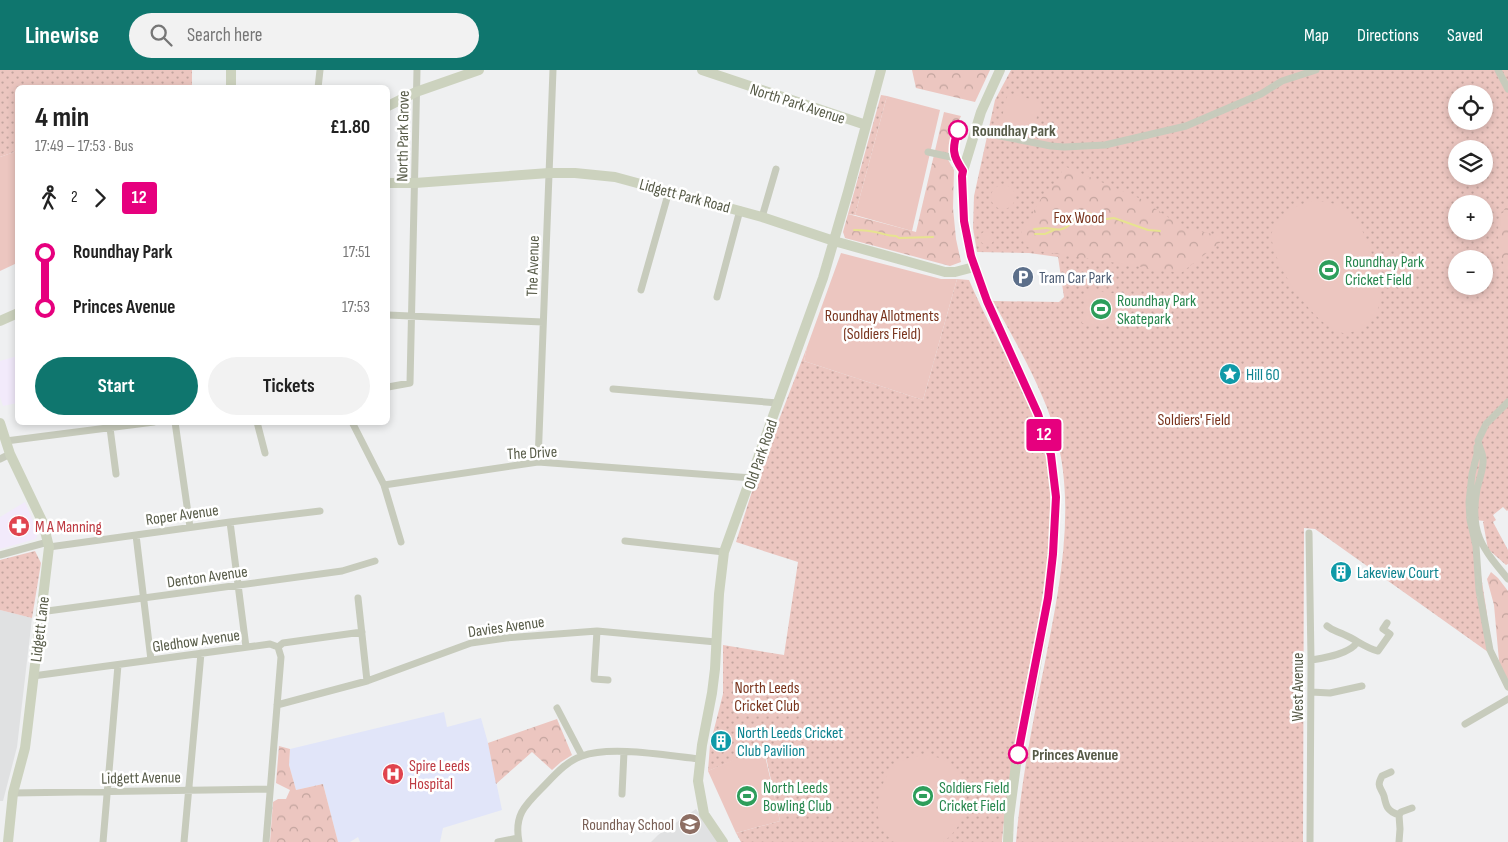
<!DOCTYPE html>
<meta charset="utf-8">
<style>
body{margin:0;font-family:"Sofia Sans Condensed",sans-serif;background:#f2f2f2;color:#222;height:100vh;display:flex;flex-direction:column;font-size:19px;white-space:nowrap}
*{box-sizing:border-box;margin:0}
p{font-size:16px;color:#767676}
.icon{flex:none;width:28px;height:28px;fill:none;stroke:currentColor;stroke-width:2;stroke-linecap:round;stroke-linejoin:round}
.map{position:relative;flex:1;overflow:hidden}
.panel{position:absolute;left:15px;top:15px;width:375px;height:340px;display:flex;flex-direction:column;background:#fff;border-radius:8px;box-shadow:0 2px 8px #0003}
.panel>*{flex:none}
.badge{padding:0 10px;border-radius:4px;font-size:18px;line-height:32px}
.tools{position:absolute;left:1448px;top:15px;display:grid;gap:10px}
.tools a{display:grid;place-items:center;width:45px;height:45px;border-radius:50%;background:#fff;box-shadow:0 2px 8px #0003;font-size:25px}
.map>.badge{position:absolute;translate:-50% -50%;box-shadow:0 0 0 2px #fff}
.legs{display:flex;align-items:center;gap:8px;height:55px;padding:0 20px;font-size:16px}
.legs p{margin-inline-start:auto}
.summary{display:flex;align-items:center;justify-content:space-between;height:85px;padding:0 20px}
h1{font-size:28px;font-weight:700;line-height:38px}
.action{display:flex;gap:10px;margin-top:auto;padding:10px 20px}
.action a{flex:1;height:58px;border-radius:30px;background:#0f766e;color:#fff;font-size:20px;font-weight:700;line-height:58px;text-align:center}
.action a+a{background:#f2f2f2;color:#222}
ul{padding:0 20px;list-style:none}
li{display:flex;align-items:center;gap:18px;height:55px;font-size:19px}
li i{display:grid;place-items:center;width:8px;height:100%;margin:0 6px;background:currentColor}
li i::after{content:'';width:12px;height:12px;margin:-6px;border:4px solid;border-radius:50%;background:#fff}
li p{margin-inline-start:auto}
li:first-child i{background:linear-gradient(#0000 50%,currentColor 0)}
li:last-child i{background:linear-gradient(currentColor 50%,#0000 0)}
header{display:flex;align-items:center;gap:30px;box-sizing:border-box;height:70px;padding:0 25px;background:#0f766e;color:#fff}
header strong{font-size:24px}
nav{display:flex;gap:28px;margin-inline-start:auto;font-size:18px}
.search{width:350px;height:45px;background:#f2f2f2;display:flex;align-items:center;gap:12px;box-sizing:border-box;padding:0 18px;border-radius:28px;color:#767676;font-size:19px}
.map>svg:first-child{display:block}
.commercial{fill:#f2eafb}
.education{fill:#e0e1e2}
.medical{fill:#e1e5f9}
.grass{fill:url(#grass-dots);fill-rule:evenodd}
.forest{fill:url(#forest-crowns)}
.garden{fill:#ecc6c0}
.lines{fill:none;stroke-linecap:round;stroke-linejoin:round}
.stream{stroke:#e7e390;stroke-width:2}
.street{stroke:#c7cbbc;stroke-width:7}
.secondary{stroke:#ccd2be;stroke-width:10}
.line-1-casing{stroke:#fff;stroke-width:11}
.line-1{stroke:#e6007e;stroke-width:8}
.stop-1-dot{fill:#fff;stroke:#e6007e;stroke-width:2.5}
.labels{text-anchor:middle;stroke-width:5;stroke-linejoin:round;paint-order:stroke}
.street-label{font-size:16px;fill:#575b48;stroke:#fff}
.stop-label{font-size:16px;font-weight:bold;fill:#575b48;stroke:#fff;text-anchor:start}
.park-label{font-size:16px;fill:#79341d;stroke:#fff}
.leisure-label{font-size:16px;fill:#27864d;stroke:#fff;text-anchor:start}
.service-label{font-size:16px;fill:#4e5e75;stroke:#fff;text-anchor:start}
.culture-label{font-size:16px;fill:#0d838f;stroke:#fff;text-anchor:start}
.health-label{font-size:16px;fill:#be3a42;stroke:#fff;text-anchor:start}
.education-label{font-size:16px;fill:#785e54;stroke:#fff;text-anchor:end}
</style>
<header>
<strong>Linewise</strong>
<div class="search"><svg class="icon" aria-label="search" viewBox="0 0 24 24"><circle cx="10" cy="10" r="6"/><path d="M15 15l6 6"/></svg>Search here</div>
<nav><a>Map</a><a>Directions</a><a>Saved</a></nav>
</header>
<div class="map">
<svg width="1508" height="772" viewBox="0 0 1508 772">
<defs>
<pattern id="grass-dots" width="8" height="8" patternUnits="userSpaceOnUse" patternTransform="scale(1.25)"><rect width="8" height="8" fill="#ecc6c0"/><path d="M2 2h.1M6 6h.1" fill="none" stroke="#c2a49e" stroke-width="1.8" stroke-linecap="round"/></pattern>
<pattern id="forest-crowns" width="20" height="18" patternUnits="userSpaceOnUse" patternTransform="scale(1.25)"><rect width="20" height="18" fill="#ecc6c0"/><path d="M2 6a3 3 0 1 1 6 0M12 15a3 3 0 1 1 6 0" fill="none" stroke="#c2a49e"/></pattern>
</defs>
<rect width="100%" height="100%" fill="#eff0f1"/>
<path class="commercial" d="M17,286V333L3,336L0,327V291Z
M25,432L37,460L38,463L36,469L0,479V447Z"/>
<path class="education" d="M0,540L32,548L17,677L3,731H0Z
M696,739L718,772H651L658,765Z"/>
<path class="medical" d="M444,642L447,657L481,648L488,673L502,740L443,758L440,772H360L358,767L350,772H338L323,714L296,720L289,695L290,679Z"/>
<path class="grass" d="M0,0H192V17L18,18L17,81L0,87Z
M1011,0H1508V440L1507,441L1503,437L1493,445L1496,450L1493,452L1508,480V494L1506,495L1488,479L1483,452L1484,451L1476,450V473L1487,544L1488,582L1315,459L1304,458L1303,772H1016C1021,713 1032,655 1044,597C1059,520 1077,438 1055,361C1042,317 1015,271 993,231L1059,232L1064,227L1058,187L1029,183L977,182L973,158L974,126L995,30ZM1456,24H1484V51H1456ZM1456,79H1484V106H1456ZM1456,134H1484V161H1456ZM1456,189H1484V216H1456Z
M881,25L887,26L855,145L848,144Z
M957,209L969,210C986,250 1009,289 1027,329C1036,348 1042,370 1047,390C1051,406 1050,423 1050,439C1050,500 1037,559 1025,619C1018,652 1014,686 1009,720C1006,737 1003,754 1002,772H741L736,763L780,751L764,678L708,701L710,675L723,624V575L784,585L798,492L736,472L755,412L807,277L804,291L923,330Z
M35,481L41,493L32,548L0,540V490Z"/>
<path class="forest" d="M912,0H990L975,32L916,18Z
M944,42L961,46L953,64L947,88L954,100L953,138L956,169L961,192L950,196L845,168L843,162L848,144L916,162Z
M1064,96L1141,129L1184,158L1227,167L1181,203L1032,180L1024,174L1021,163L1042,127L1059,108Z
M1508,134V206C1501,189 1495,166 1500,148C1501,143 1506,138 1508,134Z
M1491,502L1498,508L1508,521V616L1499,591L1494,535L1487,509Z
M557,649L572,685L561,692L552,700L532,682L496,714L488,673Z
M279,676L290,679L289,695L296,720L323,714L338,772H270L273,732L278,729H286L290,720L276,713Z"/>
<path class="garden" d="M1008,23L1041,32L1032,64L1000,55Z
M887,26L940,40L912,161L855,145Z
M17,81V193L0,201V87Z
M991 127a12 12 0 1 1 24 0a12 12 0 1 1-24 0Z
M1312,131C1324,131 1338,133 1348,141C1365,153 1383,211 1380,232C1379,236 1377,242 1375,246C1369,255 1354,264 1343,263C1316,259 1267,189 1272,162C1276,145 1296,135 1312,131Z
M980 168a7 7 0 1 1 14 0a7 7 0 1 1-14 0Z
M841,183L941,209H957L923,330L804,291L807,277Z
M1087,220L1119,224L1115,257L1082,253Z
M763,677L780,751L736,763L708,701Z
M927,685C933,687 940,687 946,691C953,694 958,700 961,707C973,731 964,757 943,772H898C892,770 886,766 883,760C871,742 881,705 898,693C907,687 917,686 927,685Z"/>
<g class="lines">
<path class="stream" d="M1034,159C1038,159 1042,158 1046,158C1051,158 1056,161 1062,159C1076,155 1084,132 1099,150L1114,148L1148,160L1160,161
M854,160C862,160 872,161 880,163C887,165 888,166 896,166L899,168L933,167
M1035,164H1045L1054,160"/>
<path class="street" d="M1498,0L1508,19
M318,18L320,0
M975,60L1000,66L1051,76L1064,77L1105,75L1186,56L1261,24L1282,11L1316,0
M928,82L955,88
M762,147L776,99
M641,220L669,121
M717,227L740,140
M388,245L543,252
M388,317L410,313L417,0
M613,319L778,333
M1508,332L1486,354L1478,371C1479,377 1483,383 1483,389C1484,397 1479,411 1477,419C1469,462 1482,478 1508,509
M175,352L190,457
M257,352L265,383
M352,352L384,415L538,392L752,408
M110,358L116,404
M6,371L154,352
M1477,377V384L1472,404L1469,432L1470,450L1476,476L1479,520L1490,580L1508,617
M0,389L10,384
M538,392L553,0
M384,415L401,472
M230,452L246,577
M1309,463L1311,590L1310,772
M136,465L151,590
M625,471L724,482
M49,477L230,452L320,441
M0,485L48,472
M358,528L367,611
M40,542L342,501L375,491
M1327,556C1334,562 1338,561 1345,565C1357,570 1365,578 1378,581L1390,564L1383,559L1387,553
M597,561L594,609L608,610
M278,577L283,573L362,562
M1311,590C1323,588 1351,584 1357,572
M33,606L270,574L278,577
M1311,622L1330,623L1362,616
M277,635L367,611L471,573L506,568L597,561L716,572
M557,638L582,686
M1465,654L1508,629
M1391,702L1382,706C1376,717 1381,717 1384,726C1386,736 1387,741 1399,745
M13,723L270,719
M622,724L624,682
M103,772L118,595
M184,772L201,583
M266,772L281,587L278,577
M498,772L518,768
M519,772C514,746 524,736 541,719C553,707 566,691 582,686C611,675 669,686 700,689
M1399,772L1400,759L1399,745L1401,742L1412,738"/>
<path class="secondary" d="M702,0L866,55
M1000,0L981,42L963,101L962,106L964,151L971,185L987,231L1038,344L1051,385L1056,427L1053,484L1048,528L1030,628L1018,680L1009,747L1008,772
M231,18V0
M388,36L416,22L479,0
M388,113H415L549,103H575L615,107L762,147L834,171L945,202H955L974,197
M0,251L18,243
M0,353L10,384L43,453L49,477L27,662L25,678L13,723L8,772
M723,772L704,744L698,711L702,675L712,623L715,599L719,524L724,482L823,208L848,122L881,0"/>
</g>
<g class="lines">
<g class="line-1-casing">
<path id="line-1" d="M958,60C952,78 952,85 963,101L962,106L964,151L971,186L987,231L1038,344L1051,385L1056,427L1053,484L1048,528L1018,684"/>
</g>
<use href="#line-1" class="line-1"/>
</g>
<defs>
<g id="stadium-disc" transform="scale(1.125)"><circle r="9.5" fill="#2e9e5b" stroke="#fff"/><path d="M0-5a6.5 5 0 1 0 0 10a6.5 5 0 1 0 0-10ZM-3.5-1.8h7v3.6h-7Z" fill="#fff"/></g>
<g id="parking-disc" transform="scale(1.125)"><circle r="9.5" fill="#5c6f8a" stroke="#fff"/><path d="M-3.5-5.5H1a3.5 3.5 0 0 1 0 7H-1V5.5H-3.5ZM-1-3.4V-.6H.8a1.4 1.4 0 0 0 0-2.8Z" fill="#fff"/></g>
<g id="sight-disc" transform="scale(1.125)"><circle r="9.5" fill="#0f9aa8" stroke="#fff"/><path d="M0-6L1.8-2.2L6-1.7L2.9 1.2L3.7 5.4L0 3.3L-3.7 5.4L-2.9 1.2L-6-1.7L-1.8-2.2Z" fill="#fff"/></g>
<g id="pharmacy-disc" transform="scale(1.125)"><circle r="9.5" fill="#e0444e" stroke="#fff"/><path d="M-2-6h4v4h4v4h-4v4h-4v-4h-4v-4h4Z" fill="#fff"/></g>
<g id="building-disc" transform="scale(1.125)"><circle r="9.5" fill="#0f9aa8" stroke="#fff"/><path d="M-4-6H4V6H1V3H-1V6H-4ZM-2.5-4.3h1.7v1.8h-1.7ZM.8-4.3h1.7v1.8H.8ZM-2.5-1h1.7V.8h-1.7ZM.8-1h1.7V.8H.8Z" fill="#fff"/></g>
<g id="hospital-disc" transform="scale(1.125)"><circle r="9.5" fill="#e0444e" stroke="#fff"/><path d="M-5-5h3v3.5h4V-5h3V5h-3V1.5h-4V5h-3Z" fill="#fff"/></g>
<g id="school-disc" transform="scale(1.125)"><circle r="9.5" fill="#8d6e63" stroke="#fff"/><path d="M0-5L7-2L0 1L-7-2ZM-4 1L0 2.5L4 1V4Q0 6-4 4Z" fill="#fff"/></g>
</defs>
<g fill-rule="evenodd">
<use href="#stadium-disc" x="1329" y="200"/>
<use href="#parking-disc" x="1023" y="207"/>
<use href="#stadium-disc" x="1101" y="239"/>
<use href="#sight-disc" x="1230" y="304"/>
<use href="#pharmacy-disc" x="19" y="456"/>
<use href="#building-disc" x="1341" y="502"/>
<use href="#building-disc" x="721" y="671"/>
<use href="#hospital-disc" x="393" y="704"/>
<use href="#stadium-disc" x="747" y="726"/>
<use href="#stadium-disc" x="923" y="726"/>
<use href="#school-disc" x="690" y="754"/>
</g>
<g class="stop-1-dot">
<circle cx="958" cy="60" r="9"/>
<circle cx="1018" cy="684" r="9"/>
</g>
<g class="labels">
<g class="street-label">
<text transform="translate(798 33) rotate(18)" y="6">North Park Avenue</text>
<text transform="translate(402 66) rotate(-89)" y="6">North Park Grove</text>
<text transform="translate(685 125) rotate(15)" y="6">Lidgett Park Road</text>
<text transform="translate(532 196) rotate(-88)" y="6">The Avenue</text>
<text transform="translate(532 382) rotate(-3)" y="6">The Drive</text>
<text transform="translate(760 384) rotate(-71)" y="6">Old Park Road</text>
<text transform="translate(182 444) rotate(-8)" y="6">Roper Avenue</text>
<text transform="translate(207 506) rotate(-8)" y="6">Denton Avenue</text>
<text transform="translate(506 556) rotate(-8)" y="6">Davies Avenue</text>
<text transform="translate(39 559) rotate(-83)" y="6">Lidgett Lane</text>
<text transform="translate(196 570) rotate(-8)" y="6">Gledhow Avenue</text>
<text transform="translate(1297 617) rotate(-90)" y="6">West Avenue</text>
<text transform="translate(141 707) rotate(-1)" y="6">Lidgett Avenue</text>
</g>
<g class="stop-label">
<text x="972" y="66">Roundhay Park</text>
<text x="1032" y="690">Princes Avenue</text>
</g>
<g class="park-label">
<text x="1079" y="153">Fox Wood</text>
<text x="882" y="251">Roundhay Allotments<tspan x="882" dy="18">(Soldiers Field)</tspan></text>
<text x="1194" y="355">Soldiers' Field</text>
<text x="767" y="623">North Leeds<tspan x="767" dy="18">Cricket Club</tspan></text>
</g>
<g class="leisure-label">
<text x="1345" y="197">Roundhay Park<tspan x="1345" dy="18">Cricket Field</tspan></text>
<text x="1117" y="236">Roundhay Park<tspan x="1117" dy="18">Skatepark</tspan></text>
<text x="763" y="723">North Leeds<tspan x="763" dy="18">Bowling Club</tspan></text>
<text x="939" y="723">Soldiers Field<tspan x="939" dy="18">Cricket Field</tspan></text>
</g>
<g class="service-label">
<text x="1039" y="213">Tram Car Park</text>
</g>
<g class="culture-label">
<text x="1246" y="310">Hill 60</text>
<text x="1357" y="508">Lakeview Court</text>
<text x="737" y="668">North Leeds Cricket<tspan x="737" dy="18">Club Pavilion</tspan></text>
</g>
<g class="health-label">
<text x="35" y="462">M A Manning</text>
<text x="409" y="701">Spire Leeds<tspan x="409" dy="18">Hospital</tspan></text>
</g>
<g class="education-label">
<text x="674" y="760">Roundhay School</text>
</g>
</g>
</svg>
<div class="tools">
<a><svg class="icon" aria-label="locate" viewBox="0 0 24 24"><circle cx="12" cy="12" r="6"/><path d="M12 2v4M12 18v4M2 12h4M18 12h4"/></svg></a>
<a><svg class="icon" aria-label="layers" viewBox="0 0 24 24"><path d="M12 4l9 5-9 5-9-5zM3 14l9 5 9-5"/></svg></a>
<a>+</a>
<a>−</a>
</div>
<b class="badge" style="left:1044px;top:365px;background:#e6007e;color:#fff">12</b>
<section class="panel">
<div class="summary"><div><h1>4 min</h1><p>17:49 – 17:53 · Bus</p></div><b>£1.80</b></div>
<div class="legs"><svg class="icon" aria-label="walk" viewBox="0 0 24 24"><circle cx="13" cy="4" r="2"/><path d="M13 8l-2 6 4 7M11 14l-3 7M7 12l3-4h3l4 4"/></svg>2<svg class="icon" aria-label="forward" viewBox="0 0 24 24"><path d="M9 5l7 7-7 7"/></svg><b class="badge" style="background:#e6007e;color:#fff">12</b></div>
<ul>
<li><i style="color:#e6007e"></i><b>Roundhay Park</b><p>17:51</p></li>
<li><i style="color:#e6007e"></i><b>Princes Avenue</b><p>17:53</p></li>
</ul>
<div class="action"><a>Start</a><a>Tickets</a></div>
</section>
</div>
